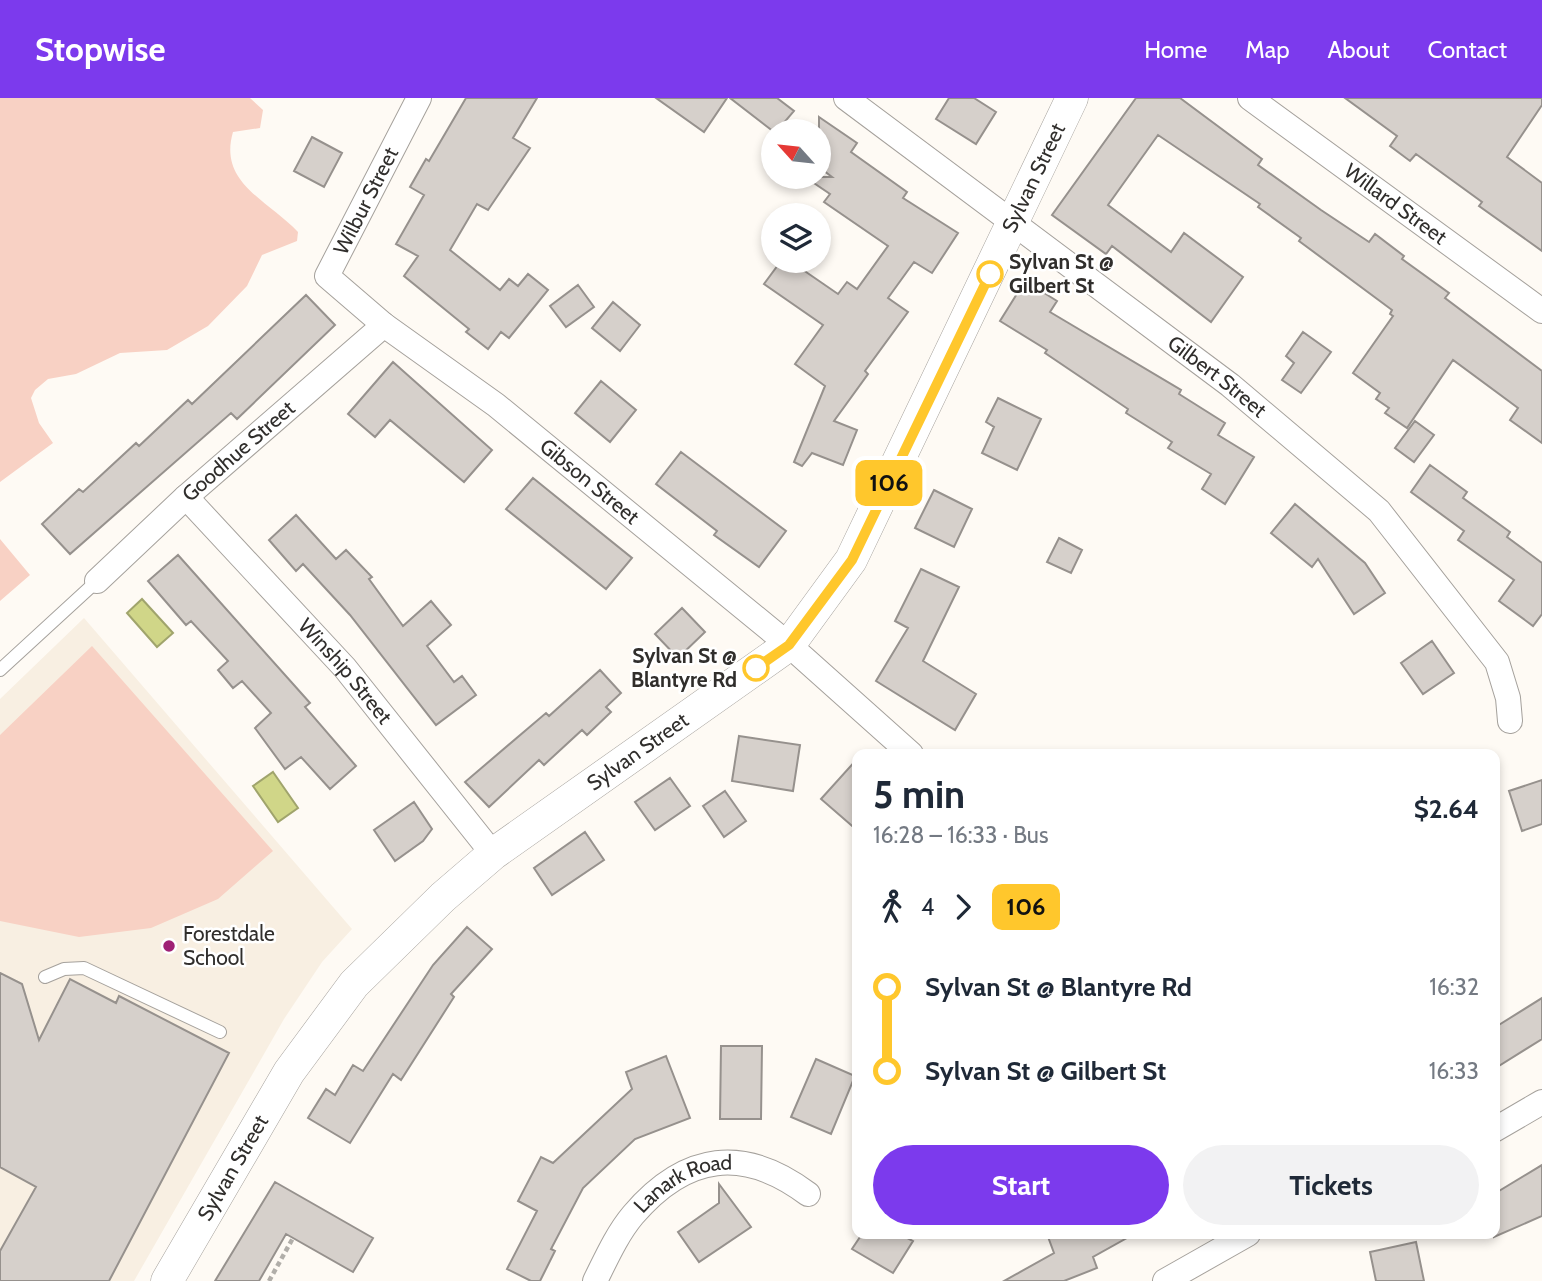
<!DOCTYPE html>
<meta charset="utf-8">
<style>
body{margin:0;font-family:Cabin,sans-serif;background:#f2f2f3;color:#1f2937;height:100vh;display:flex;flex-direction:column;font-size:26px;white-space:nowrap}
*{box-sizing:border-box;margin:0}
p{font-size:23px;color:#747a83}
.icon{flex:none;width:38px;height:38px;fill:none;stroke:currentColor;stroke-width:2;stroke-linecap:round;stroke-linejoin:round}
.map{position:relative;flex:1;overflow:hidden}
.drawer{position:absolute;left:852px;top:651px;width:648px;height:490px;display:flex;flex-direction:column;background:#fff;border-radius:14px;box-shadow:0 4px 10px #0003}
.drawer>*{flex:none}
.badge{padding:0 14px;border-radius:10px;font-size:24px;line-height:46px}
.needle{width:46px;rotate:297deg}
.tools{position:absolute;left:761px;top:21px;display:grid;gap:14px}
.tools a{display:grid;place-items:center;width:70px;height:70px;border-radius:50%;background:#fff;box-shadow:0 4px 10px #0003;font-size:35px}
.map>.badge{position:absolute;translate:-50% -50%;box-shadow:0 0 0 4px #fff}
.legs{display:flex;align-items:center;gap:10px;height:77px;padding:0 21px;font-size:23px}
.legs p{margin-inline-start:auto}
.summary{display:flex;align-items:center;justify-content:space-between;height:119px;padding:0 21px}
h1{font-size:38px;font-weight:800;line-height:52px}
.button{display:flex;gap:14px;margin-top:auto;padding:14px 21px}
.button a{flex:1;height:80px;border-radius:42px;background:#7c3aed;color:#fff;font-size:28px;font-weight:800;line-height:80px;text-align:center}
.button a+a{background:#f2f2f3;color:#1f2937}
ul{padding:0 21px;list-style:none}
li{display:flex;align-items:center;gap:24px;height:84px;font-size:26px}
li i{display:grid;place-items:center;width:10px;height:100%;margin:0 9px;background:currentColor}
li i::after{content:'';width:18px;height:18px;margin:-9px;border:5px solid;border-radius:50%;background:#fff}
li p{margin-inline-start:auto}
li:first-child i{background:linear-gradient(#0000 50%,currentColor 0)}
li:last-child i{background:linear-gradient(currentColor 50%,#0000 0)}
header{display:flex;align-items:center;gap:42px;box-sizing:border-box;height:98px;padding:0 35px;background:#7c3aed;color:#fff}
header strong{font-size:33px}
nav{display:flex;gap:38px;margin-inline-start:auto;font-size:24px}
.map>svg:first-child{display:block}
.built{fill:#f8efe2}
.green{fill:#f8d1c4}
.water{fill:#d0d688;stroke:#a0a46c;stroke-width:2}
.building{fill:#d6d0cb;stroke:#96918d;stroke-width:2}
.lines{fill:none;stroke-linecap:round;stroke-linejoin:round}
.service-casing{stroke:#a5a19c;stroke-width:14}
.minor-casing{stroke:#a5a19c;stroke-width:26}
.tertiary-casing{stroke:#a5a19c;stroke-width:33}
.path{stroke:#b1aea9;stroke-width:4.5;stroke-dasharray:5 3.5;stroke-linecap:butt}
.service{stroke:#fff;stroke-width:12}
.minor{stroke:#fff;stroke-width:24}
.tertiary{stroke:#fff;stroke-width:32}
.line-1-casing{stroke:#fff;stroke-width:16}
.line-1{stroke:#ffc72c;stroke-width:10}
.stop-1-dot{fill:#fff;stroke:#ffc72c;stroke-width:3.5}
.poi-dot{fill:#9f2175;stroke:#fff;stroke-width:2.5}
.labels{text-anchor:middle;stroke-width:5;stroke-linejoin:round;paint-order:stroke}
.street-label{font-size:21px;fill:#302e2c;stroke:#fff}
.stop-label{font-size:21px;font-weight:bold;fill:#302e2c;stroke:#fff;text-anchor:start}
.poi-label{font-size:21px;fill:#302e2c;stroke:#fff;text-anchor:start}
</style>
<header>
<strong>Stopwise</strong>
<nav><a>Home</a><a>Map</a><a>About</a><a>Contact</a></nav>
</header>
<div class="map">
<svg width="1542" height="1183" viewBox="0 0 1542 1183">
<rect width="100%" height="100%" fill="#fefaf4"/>
<path class="built" d="M84,520L352,831L322,864L284,921L134,1183H0V601Z"/>
<path class="green" d="M0,0H250L263,12L260,30L233,34C218,85 268,102 298,134L297,143L262,157L247,188L208,228L167,252L120,255L76,276L48,281L35,292L31,300L39,325L53,345L0,384Z
M0,441L30,477L0,503Z
M92,548L273,753L218,801L151,830L79,839L0,823V637Z"/>
<path class="water" d="M142,501L173,535L157,549L127,515Z
M273,674L298,710L278,724L253,688Z"/>
<path class="building" d="M466,0H537L513,40L530,50L488,112L477,106L450,152L500,192L509,181L518,188L528,176L548,192L509,240L501,234L488,251L466,234L469,231L404,178L418,158L396,146L424,97L410,89L426,61L429,63Z
M656,0H727L704,34Z
M730,0H777L794,13L777,33L774,34Z
M949,0H974L996,14L976,46L936,21Z
M1136,0H1180L1262,61L1258,67L1321,112L1369,144L1375,136L1404,158L1402,161L1449,195L1445,200L1542,273V345L1510,322L1518,310L1453,262L1407,330L1385,315L1389,310L1376,301L1380,295L1353,275L1393,218L1390,216L1392,212L1299,143L1301,140L1258,109L1260,106L1158,37L1108,107L1171,154L1184,135L1243,179L1211,224L1112,148L1106,156L1052,117Z
M1345,0H1542V7L1507,59L1542,85V153L1479,108L1482,104L1416,56L1410,63L1390,48L1397,38Z
M819,19L857,45L851,54L907,94L903,100L958,135L932,175L914,164L888,200L908,214L865,273L868,276L834,323L857,332L843,367L812,355L802,368L794,364L825,288L795,266L823,227L764,186L781,163H790L838,196L847,184L857,191L888,148L824,104L830,96L805,79H832L819,69Z
M312,39L342,55L324,89L294,73Z
M1025,183L1057,203L1050,214L1181,292L1179,296L1225,325L1218,337L1254,359L1225,406L1202,391L1211,376L1168,350L1172,344L1126,315L1128,311L1045,255L1047,252L1000,223Z
M578,187L594,209L566,229L550,208Z
M306,197L335,227L237,321L231,315L70,456L42,426L79,391L83,394L136,345L139,348L188,302L192,306Z
M613,204L640,227L620,253L592,230Z
M1303,234L1331,254L1301,295L1282,282L1294,265L1286,258Z
M393,264L492,352L464,384L390,322L375,339L348,316Z
M601,283L636,312L610,344L575,315Z
M998,300L1041,321L1017,372L982,355L994,329L986,324Z
M1415,323L1434,337L1414,364L1395,350Z
M681,354L786,433L759,469L714,437L717,433L656,386Z
M1430,367L1467,394L1463,400L1510,434L1507,439L1542,465V516L1533,528L1499,503L1514,482L1458,442L1464,433L1411,394Z
M533,380L632,460L606,491L506,411Z
M934,392L972,411L954,449L915,430Z
M1295,406L1365,465L1385,495L1354,516L1318,461L1312,469L1271,435Z
M296,417L336,461L346,452L372,479L369,481L403,528L431,503L451,527L427,548L454,584L462,578L476,597L436,627L350,517L303,466L296,473L269,442Z
M1059,440L1082,452L1071,475L1047,464Z
M178,457L310,605L305,609L356,668L330,691L301,659L285,671L255,630L271,615L242,583L233,590L218,572L228,563L191,523L186,527L148,483Z
M921,471L959,489L923,563L976,596L955,632L876,583L908,530L895,523Z
M682,510L705,534L678,560L655,536Z
M1432,543L1454,575L1423,596L1401,565Z
M600,572L621,595L606,609L611,614L587,637L582,632L544,667L539,662L489,709L465,684L546,615L549,618Z
M739,638L800,647L793,693L732,683Z
M858,660V733L821,701Z
M670,680L690,708L655,732L635,704Z
M1542,682V726L1522,733L1509,693Z
M725,693L746,723L724,739L703,708Z
M414,704L432,731L423,743L395,763L374,732Z
M585,734L604,762L552,797L534,770Z
M467,829L492,851L451,896L454,899L401,982L393,976L350,1045L308,1020L326,991L335,997L353,967L363,973L433,867Z
M0,875L22,886L39,942L70,881L116,905L119,898L229,955L109,1183H0V1153L36,1089L0,1069Z
M1542,900V941L1494,971V930Z
M721,948H762L761,1021H720Z
M666,958L690,1020L635,1041L583,1090L551,1151L555,1153L540,1183H531L507,1171L537,1113L518,1103L541,1059L553,1065L632,991L626,974Z
M816,961L855,978L831,1036L791,1019Z
M1542,1067V1118L1494,1139V1096Z
M275,1084L373,1140L353,1174L286,1136L259,1183H215Z
M719,1086L751,1129L699,1164L678,1134L719,1105Z
M862,1136H900L913,1143L893,1175L852,1151Z
M1047,1136H1134L1093,1159L1097,1170L1064,1183H1004L1054,1155Z
M1416,1144L1424,1183H1376L1370,1154Z"/>
<g class="lines">
<g class="service-casing">
<path id="service" d="M0,572L97,483
M45,879L64,871L84,870L220,934"/>
</g>
<g class="minor-casing">
<g id="minor">
<path id="s1" d="M419,0L327,178L384,227L496,307L789,547L911,656"/>
<path id="s2" d="M846,0L1230,287L1379,413L1497,564L1508,600L1510,623"/>
<path id="s3" d="M1250,0L1542,213"/>
<path id="s4" d="M186,399L345,570L493,756"/>
<path id="s5" d="M97,483L186,399L384,227"/>
<path d="M1494,1032L1542,1004"/>
<path id="s6" d="M595,1183C606,1161 617,1136 633,1117C686,1055 744,1048 808,1096"/>
<path d="M1165,1183L1248,1136"/>
</g>
</g>
<g class="tertiary-casing">
<g id="tertiary">
<path id="s7" d="M167,1183L289,974L354,886L443,799L493,756L789,547L851,462L1072,0"/>
</g>
</g>
<path class="path" d="M269,1183L293,1140"/>
<use href="#service" class="service"/>
<use href="#minor" class="minor"/>
<use href="#tertiary" class="tertiary"/>
</g>
<g class="lines">
<g class="line-1-casing">
<path id="line-1" d="M756,570L789,547L852,462L990,176"/>
</g>
<use href="#line-1" class="line-1"/>
</g>
<g class="stop-1-dot">
<circle cx="990" cy="176" r="12"/>
<circle cx="756" cy="570" r="12"/>
</g>
<circle class="poi-dot" cx="169" cy="848" r="7"/>
<g class="labels">
<g class="street-label">
<text dy="7" stroke="none"><textPath href="#s7" startOffset="1433">Sylvan Street</textPath></text>
<text transform="translate(366 103) rotate(-63)" y="7">Wilbur Street</text>
<text dy="7" stroke="none"><textPath href="#s3" startOffset="180">Willard Street</textPath></text>
<text dy="7" stroke="none"><textPath href="#s2" startOffset="464">Gilbert Street</textPath></text>
<text dy="7" stroke="none"><textPath href="#s5" startOffset="192">Goodhue Street</textPath></text>
<text dy="7" stroke="none"><textPath href="#s1" startOffset="534">Gibson Street</textPath></text>
<text dy="7" stroke="none"><textPath href="#s4" startOffset="236">Winship Street</textPath></text>
<text dy="7" stroke="none"><textPath href="#s7" startOffset="719">Sylvan Street</textPath></text>
<text dy="7" stroke="none"><textPath href="#s7" startOffset="131">Sylvan Street</textPath></text>
<text dy="7" stroke="none"><textPath href="#s6" startOffset="138">Lanark Road</textPath></text>
</g>
<g class="stop-label">
<text x="1009" y="171">Sylvan St @<tspan x="1009" dy="24">Gilbert St</tspan></text>
<text x="737" y="565" text-anchor="end">Sylvan St @<tspan x="737" dy="24">Blantyre Rd</tspan></text>
</g>
<g class="poi-label">
<text x="183" y="843">Forestdale<tspan x="183" dy="24">School</tspan></text>
</g>
</g>
</svg>
<div class="tools">
<a><svg class="needle" viewBox="-14 -14 28 28"><path d="M0-13l5 13h-10z" fill="#e53935"/><path d="M0 13l5-13h-10z" fill="#747a83"/></svg></a>
<a><svg class="icon" aria-label="layers" viewBox="0 0 24 24"><path d="M12 4l9 5-9 5-9-5zM3 14l9 5 9-5"/></svg></a>
</div>
<b class="badge" style="left:889px;top:385px;background:#ffc72c;color:#111">106</b>
<section class="drawer">
<div class="summary"><div><h1>5 min</h1><p>16:28 – 16:33 · Bus</p></div><b>$2.64</b></div>
<div class="legs"><svg class="icon" aria-label="walk" viewBox="0 0 24 24"><circle cx="13" cy="4" r="2"/><path d="M13 8l-2 6 4 7M11 14l-3 7M7 12l3-4h3l4 4"/></svg>4<svg class="icon" aria-label="forward" viewBox="0 0 24 24"><path d="M9 5l7 7-7 7"/></svg><b class="badge" style="background:#ffc72c;color:#111">106</b></div>
<ul>
<li><i style="color:#ffc72c"></i><b>Sylvan St @ Blantyre Rd</b><p>16:32</p></li>
<li><i style="color:#ffc72c"></i><b>Sylvan St @ Gilbert St</b><p>16:33</p></li>
</ul>
<div class="button"><a>Start</a><a>Tickets</a></div>
</section>
</div>
